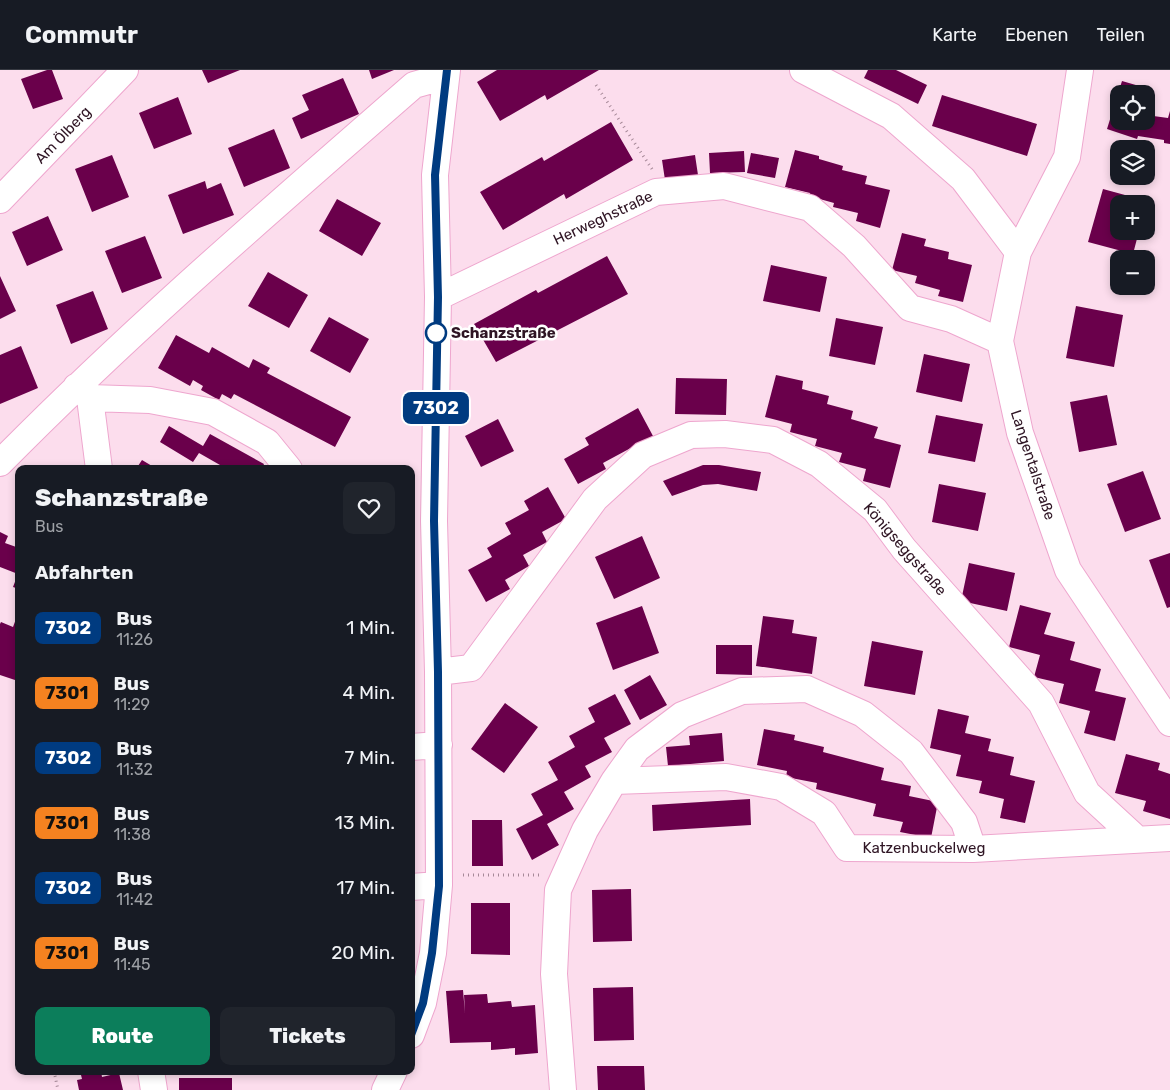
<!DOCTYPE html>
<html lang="de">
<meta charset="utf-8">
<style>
body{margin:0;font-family:Rubik,sans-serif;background:#20242c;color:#f1f3f6;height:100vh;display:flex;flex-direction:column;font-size:19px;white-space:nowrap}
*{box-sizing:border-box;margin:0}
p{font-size:16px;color:#9ea1a6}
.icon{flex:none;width:28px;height:28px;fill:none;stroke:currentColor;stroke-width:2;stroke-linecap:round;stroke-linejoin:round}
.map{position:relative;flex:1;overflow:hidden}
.panel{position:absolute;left:15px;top:395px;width:400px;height:610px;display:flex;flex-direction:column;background:#171b24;border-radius:10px;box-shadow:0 2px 8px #0003}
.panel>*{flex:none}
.badge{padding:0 10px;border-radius:8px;font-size:18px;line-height:32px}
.tools{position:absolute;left:1110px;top:15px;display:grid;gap:10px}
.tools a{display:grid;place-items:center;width:45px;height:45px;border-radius:10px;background:#171b24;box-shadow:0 2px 8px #0003;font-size:25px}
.map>.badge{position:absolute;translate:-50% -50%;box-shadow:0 0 0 2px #fff}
h2{padding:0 20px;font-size:19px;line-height:45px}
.round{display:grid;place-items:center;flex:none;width:52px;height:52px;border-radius:10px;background:#20242c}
.headline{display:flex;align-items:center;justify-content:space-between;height:85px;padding:0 20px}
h1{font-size:24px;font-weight:800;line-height:38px}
.cta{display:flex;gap:10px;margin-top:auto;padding:10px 20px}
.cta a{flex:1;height:58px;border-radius:10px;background:#0c7e5b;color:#fff;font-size:20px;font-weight:800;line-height:58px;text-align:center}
.cta a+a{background:#20242c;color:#f1f3f6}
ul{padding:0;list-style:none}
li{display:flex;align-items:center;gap:15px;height:65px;padding:0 20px}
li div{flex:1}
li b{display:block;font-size:19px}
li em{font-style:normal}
li .badge{min-width:55px;font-weight:700;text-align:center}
header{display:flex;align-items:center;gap:30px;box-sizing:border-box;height:70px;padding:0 25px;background:#171b24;border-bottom:1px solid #363941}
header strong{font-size:24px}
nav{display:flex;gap:28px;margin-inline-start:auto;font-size:18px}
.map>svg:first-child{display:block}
.building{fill:#6a004b}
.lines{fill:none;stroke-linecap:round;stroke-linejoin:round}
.minor-casing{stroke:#eea6ce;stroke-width:28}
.path{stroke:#a68998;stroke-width:3;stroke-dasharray:1 4;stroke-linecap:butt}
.minor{stroke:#fff;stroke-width:26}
.line-casing{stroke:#fff;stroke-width:11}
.line{stroke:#003b80;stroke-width:8}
.stop-dot{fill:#fff;stroke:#003b80;stroke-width:2.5}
.labels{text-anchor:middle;stroke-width:5;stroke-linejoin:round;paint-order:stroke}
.street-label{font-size:15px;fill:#2f1524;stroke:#fff}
.stop-label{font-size:15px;font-weight:bold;fill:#2f1524;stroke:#fff;text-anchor:start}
</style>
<header>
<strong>Commutr</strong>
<nav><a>Karte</a><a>Ebenen</a><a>Teilen</a></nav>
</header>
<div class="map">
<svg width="1170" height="1020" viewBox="0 0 1170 1020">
<rect width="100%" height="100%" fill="#fcdded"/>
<path class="building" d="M47,0H52L63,29L33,39L21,9Z
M202,0H240L208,13Z
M369,0H394L372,9Z
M497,0H599L547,30L545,25L500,51L477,12Z
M868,0H896L927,15L918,34L864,8Z
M343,8L359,44L301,69L292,48L309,40L302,25Z
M1122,11L1153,20L1147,39L1146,24H1119V51H1146V45L1168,48L1170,41V74L1164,73V70L1138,66L1137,69L1107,59Z
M942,25L1037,54L1027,86L932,56Z
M178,27L192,64L154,79L139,43Z
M611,52L633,90L566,129L564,124L503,160L480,122L542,87L544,91Z
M274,59L290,98L244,117L228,78Z
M795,80L819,86V89L843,96L842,100L867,106L865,114L890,120L880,158L856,151L858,143L833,137L834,133L809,126L810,123L785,117Z
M744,81L745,102L710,103L709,83Z
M751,83L779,88L775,108L747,103Z
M112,85L129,127L92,142L75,99Z
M695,85L698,105L665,110L662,90Z
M205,111L207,119L221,113L234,145L183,164L168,125Z
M1103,119L1147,131V134H1119V161H1139L1133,184L1088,172Z
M337,129L381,153L362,186L319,161Z
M48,146L63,180L27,196L12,162Z
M902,163L926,169L924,176L949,182L948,189L972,195L963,232L938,226L940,220L915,213L917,206L892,200Z
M145,166L162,208L122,223L105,181Z
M607,186L628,224L496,292L474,254L536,220L538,223Z
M771,195L827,207L820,242L763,231Z
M268,202L308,225L289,258L248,236Z
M0,206L16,241L0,249Z
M93,221L108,259L71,274L56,235Z
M1076,236L1123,245L1114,297L1066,288Z
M329,247L369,269L350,303L310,281Z
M836,248L883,257L875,295L829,286Z
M176,265L209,283L212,277L249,298L253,289L270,298L267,303L351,347L335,377L234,324L231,329L222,324L219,330L201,320L203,316L193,310L190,316L158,298Z
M21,276L38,318L0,334V285Z
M924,284L970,294L962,332L916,322Z
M776,305L803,311L802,319L829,326L827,334L853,341L851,349L878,357L874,368L901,375L890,418L863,411L866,399L839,392L842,383L815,376L817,369L790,362L792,354L765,347Z
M676,308L727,309L726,345L675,344Z
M1107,325L1117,375L1079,382L1070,332Z
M638,338L653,366L603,393L606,399L578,414L564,389L589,375L585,368Z
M936,345L983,354L975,392L928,383Z
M498,349L514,381L481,397L465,366Z
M169,356L203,376L210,364L264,394L262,399H227L199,383L193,392L160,372Z
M142,390L157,399H136Z
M703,395H719L761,402L757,421L718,414L703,415L672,426L663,411Z
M1143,401L1161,449L1125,462L1107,414Z
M939,414L986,423L978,461L932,452Z
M548,417L566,449L542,462L547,472L523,485L529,496L505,510L510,519L486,532L468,500L492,487L487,478L511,464L505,453L529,440L524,431Z
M0,462L8,466L5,473L19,478V519L13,517L18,504L0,497Z
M642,466L660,508L614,529L595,487Z
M1170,483V537L1167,538L1149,490Z
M969,493L1015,503L1007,541L961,531Z
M1020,535L1051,543L1044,564L1075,572L1070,590L1101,599L1095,621L1126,628L1115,671L1084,663L1090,641L1059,633L1064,614L1034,607L1040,585L1009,577Z
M642,536L659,583L613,600L596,553Z
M763,546L794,550L792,563L817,567L812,604L756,596Z
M16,549L19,550V604L15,610L0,605V554L1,552L13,557Z
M872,571L923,581L915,625L864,616Z
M716,575H752V605L716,604Z
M650,605L667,635L640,650L624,620Z
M615,624L631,654L604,668L612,682L585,696L591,707L564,722L574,739L547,754L559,775L532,790L516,759L543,745L531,724L558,710L548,692L575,677L569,666L595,652L588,638Z
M505,633L538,657L504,703L471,679Z
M938,639L969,646L965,663L991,669L988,681L1014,687L1010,705L1035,711L1025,753L1000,748L1004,729L979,723L982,711L956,706L961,685L930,678Z
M764,659L795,665L794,670L824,677L823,682L884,698L881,710L911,716L909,726L938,732L931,768L900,762L903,752L873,746L876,734L816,719L817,713L786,707L787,701L757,695Z
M722,663L724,691L668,696L666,677L690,675L689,666Z
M1126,684L1160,693L1158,700L1170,704V749L1143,741L1146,731L1115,723Z
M750,729L751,755L653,761L652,735Z
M472,750H502L503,796H472Z
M631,819L632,871L593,872L592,820Z
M471,833H510V885L471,884Z
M633,917L634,970L594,971L593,918Z
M463,920L465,943L464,925L487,924L488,933L511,931L512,937L535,935L538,983L515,985V978L491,980V972L450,973L446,921Z
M597,996H644L645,1020H598Z
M80,1001H101L102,1007L119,1003L123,1020H79L77,1010L82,1009Z
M179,1008H232V1020H179Z"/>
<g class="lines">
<g class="minor-casing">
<path id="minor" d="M803,0L891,46L963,109L1018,182
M1080,0L1067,87L1018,182L1000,271L1020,363L1068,500L1170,653
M0,130L125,0
M438,227L656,122L724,116L810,138L854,176L910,238L951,249L1000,271
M76,317L90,328L99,399
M90,328L150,330L213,342L267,372L289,399
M0,393C131,260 273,138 414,15L446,6
M438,602L471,598L595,429L643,385L691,365L725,364L773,370L819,394L875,440L904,479L1041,633L1087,723L1137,769
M411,677L439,675
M614,711L726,707L781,717L824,743L847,778L973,779L1170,768
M411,817L439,815
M411,965L423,933L433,883L439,815L438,602L434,451L438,227L435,105L447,0
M151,1001L154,1020
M385,1020L394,1001
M563,1020L554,904L558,820L585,760L614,711L637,679L682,645L742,621L807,619L863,644L911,682L964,752L973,779"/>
</g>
<path class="path" d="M596,15L652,99
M463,805H539
M54,1001L58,1020"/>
<use href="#minor" class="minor"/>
</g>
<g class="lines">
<g class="line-casing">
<path id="line" d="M411,965L423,933L432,883L439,816L438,602L434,451L438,227L435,105L447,0"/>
</g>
<use href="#line" class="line"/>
</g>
<circle class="stop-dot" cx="436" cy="263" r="10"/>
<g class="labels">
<g class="street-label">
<text transform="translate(63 65) rotate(-46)" y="5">Am Ölberg</text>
<text transform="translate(603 148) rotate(-25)" y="5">Herweghstraße</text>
<text transform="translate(1033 395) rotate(72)" y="5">Langentalstraße</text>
<text transform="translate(905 479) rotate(49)" y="5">Königseggstraße</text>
<text x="924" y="783">Katzenbuckelweg</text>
</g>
<g class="stop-label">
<text x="451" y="268">Schanzstraße</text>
</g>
</g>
</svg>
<div class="tools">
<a><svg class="icon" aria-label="locate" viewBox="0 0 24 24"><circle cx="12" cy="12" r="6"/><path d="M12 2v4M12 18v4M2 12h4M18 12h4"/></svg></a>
<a><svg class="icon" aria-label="layers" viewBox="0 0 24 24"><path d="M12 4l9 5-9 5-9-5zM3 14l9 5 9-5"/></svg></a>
<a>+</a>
<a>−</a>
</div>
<b class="badge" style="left:436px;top:338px;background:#003b80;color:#fff">7302</b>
<section class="panel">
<div class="headline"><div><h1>Schanzstraße</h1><p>Bus</p></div><a class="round"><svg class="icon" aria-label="heart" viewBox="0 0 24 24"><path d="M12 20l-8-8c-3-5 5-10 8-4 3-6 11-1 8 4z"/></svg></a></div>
<h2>Abfahrten</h2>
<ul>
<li><span class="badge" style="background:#003b80;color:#fff">7302</span><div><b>Bus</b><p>11:26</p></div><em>1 Min.</em></li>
<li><span class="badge" style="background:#f58220;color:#111">7301</span><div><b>Bus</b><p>11:29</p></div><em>4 Min.</em></li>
<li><span class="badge" style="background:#003b80;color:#fff">7302</span><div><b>Bus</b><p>11:32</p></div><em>7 Min.</em></li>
<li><span class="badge" style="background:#f58220;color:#111">7301</span><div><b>Bus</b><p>11:38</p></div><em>13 Min.</em></li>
<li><span class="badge" style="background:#003b80;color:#fff">7302</span><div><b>Bus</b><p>11:42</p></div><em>17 Min.</em></li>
<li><span class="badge" style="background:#f58220;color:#111">7301</span><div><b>Bus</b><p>11:45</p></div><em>20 Min.</em></li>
</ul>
<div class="cta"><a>Route</a><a>Tickets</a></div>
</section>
</div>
